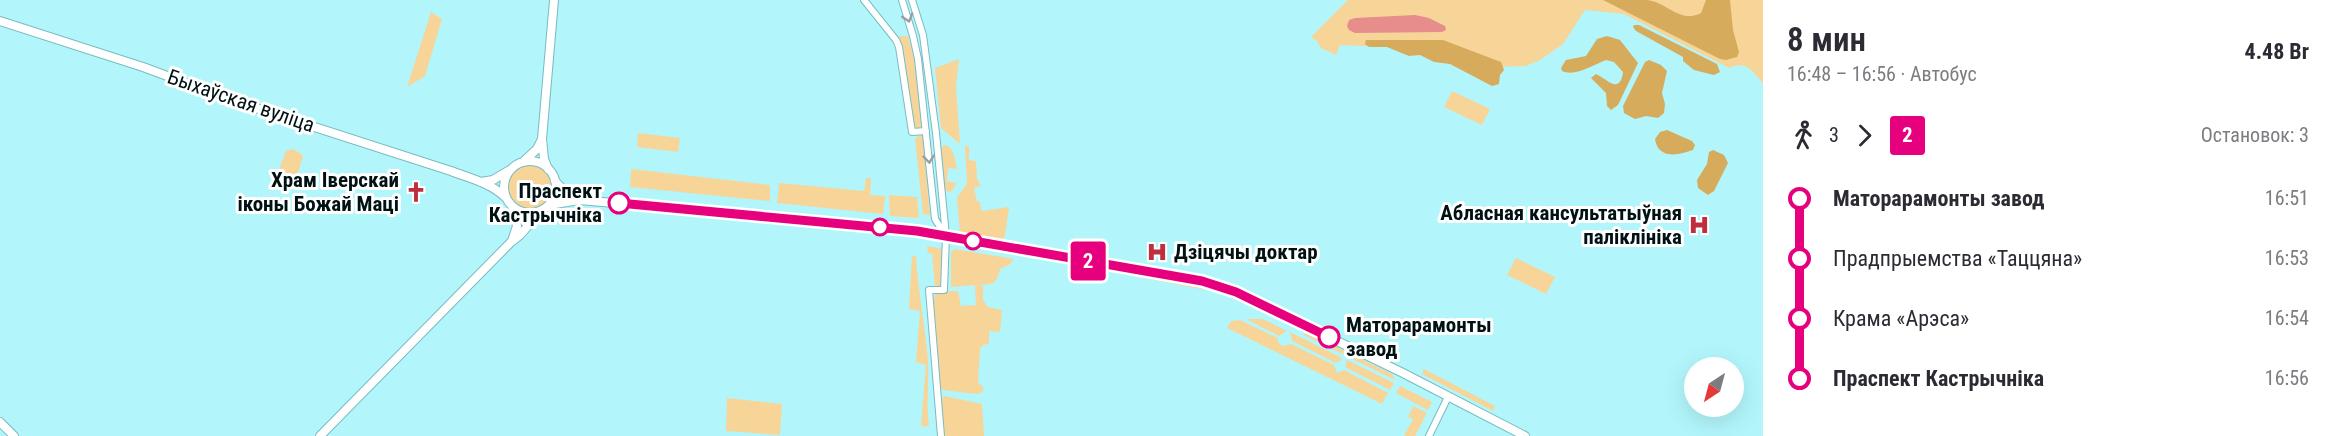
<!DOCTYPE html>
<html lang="ru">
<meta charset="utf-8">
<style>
body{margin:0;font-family:"Roboto Condensed",sans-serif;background:#f2f2f3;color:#2b2b33;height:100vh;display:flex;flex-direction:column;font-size:22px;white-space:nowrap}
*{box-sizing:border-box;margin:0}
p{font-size:20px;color:#7c7c81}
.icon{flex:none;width:33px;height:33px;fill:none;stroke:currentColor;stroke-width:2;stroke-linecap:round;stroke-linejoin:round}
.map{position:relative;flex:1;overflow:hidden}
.sheet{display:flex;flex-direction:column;background:#fff;width:570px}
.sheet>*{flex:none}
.badge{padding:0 12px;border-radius:4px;font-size:21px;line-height:39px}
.needle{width:39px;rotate:216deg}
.controls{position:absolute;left:1684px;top:357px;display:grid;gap:12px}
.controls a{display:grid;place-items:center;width:60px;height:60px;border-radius:50%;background:#fff;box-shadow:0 6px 24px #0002;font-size:30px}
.map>.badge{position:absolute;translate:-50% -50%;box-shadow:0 0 0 3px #fff}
.legs{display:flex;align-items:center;gap:9px;height:66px;padding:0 24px;font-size:20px}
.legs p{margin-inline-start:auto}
.head{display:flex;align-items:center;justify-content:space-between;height:102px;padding:0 24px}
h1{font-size:33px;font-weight:600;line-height:45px}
ul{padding:0 24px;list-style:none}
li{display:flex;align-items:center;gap:21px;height:60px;font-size:22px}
li i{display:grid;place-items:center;width:9px;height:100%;margin:0 8px;background:currentColor}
li i::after{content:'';width:15px;height:15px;margin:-8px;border:4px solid;border-radius:50%;background:#fff}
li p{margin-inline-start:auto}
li:first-child i{background:linear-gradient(#0000 50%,currentColor 0)}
li:last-child i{background:linear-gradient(currentColor 50%,#0000 0)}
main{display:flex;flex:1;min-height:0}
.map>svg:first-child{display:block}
.green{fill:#f7d599}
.forest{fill:#d6ab5c}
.water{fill:#e78d8c}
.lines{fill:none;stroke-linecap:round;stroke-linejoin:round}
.minor-casing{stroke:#78bbc0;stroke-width:8}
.major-casing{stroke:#78bbc0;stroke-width:10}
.minor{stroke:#fff;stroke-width:6}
.major{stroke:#fff;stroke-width:8}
.oneway{stroke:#99a0a1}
.line-1-casing{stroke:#fff;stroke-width:14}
.line-1{stroke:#e6007e;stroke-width:9}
.stop-1-dot{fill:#fff;stroke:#e6007e;stroke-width:3}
.labels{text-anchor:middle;stroke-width:6;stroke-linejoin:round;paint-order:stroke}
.street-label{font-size:21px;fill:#001214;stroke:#fff}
.poi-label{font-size:21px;font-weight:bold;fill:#001214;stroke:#fff;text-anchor:end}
.stop-label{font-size:21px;font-weight:bold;fill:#001214;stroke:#fff;text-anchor:end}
</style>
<main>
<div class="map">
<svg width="1763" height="436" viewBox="0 0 1763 436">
<rect width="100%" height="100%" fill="#b2f6fb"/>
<path class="green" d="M1348,0H1763V84C1753,71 1746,60 1729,68L1624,14L1585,10L1563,44L1540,60L1526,66L1496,67L1438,49L1340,45L1336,55L1321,48L1317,41L1311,37Z
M431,12L442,19L425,76L407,87Z
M899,36H908L914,59L922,127L918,129L914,127L904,56Z
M959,59L956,86L960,144L941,128L935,68Z
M1452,91L1490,109L1482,125L1444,107Z
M638,133L680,138L678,152L637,147Z
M919,135L923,137L930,215L923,214L915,139Z
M946,145C955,150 955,160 957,169L948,168L947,181L955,183L958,180L952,191L948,192L945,189L941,147Z
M965,146H969V160L976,161L977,179L981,186L974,188L977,201L980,202L981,211L1009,207L1005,236L1001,241L960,234L957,197L967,184Z
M293,149L300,153L303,157L293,187H283L275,180L286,151Z
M507 187a22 22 0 1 1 44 0a22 22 0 1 1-44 0Z
M631,169L770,185V201L630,187Z
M866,178H871L870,195L885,196L883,214L777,203L779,183L864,191Z
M889,195L917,197L919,218L890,216Z
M927,246L942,249L941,287H935L932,254L928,253Z
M954,249L1014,259L1009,265L1000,269C996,286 993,284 977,285L983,286V300L988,307L1002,310L1000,332L989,331V344L983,345L980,349L978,382L984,388L981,393L977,394L942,390L938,386L933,303L936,292L958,291L961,306L976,305L975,285L951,287V252Z
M912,256H916C918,291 925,325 928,360C929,382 926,404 929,426H921L926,365L916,362L920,311L909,309Z
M1516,258L1555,277L1546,294L1507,275Z
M1126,271L1199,284L1206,286V290L1123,274Z
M1246,319H1263L1287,331L1279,336Z
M1240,320L1278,338V342L1282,346L1291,344L1334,365L1337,373L1344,370L1388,393L1382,404L1227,328L1231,321Z
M1290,332L1342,358L1340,361L1336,363L1292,341Z
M1306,332L1392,374L1395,380L1304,335Z
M1347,360L1394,383L1390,390L1345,367Z
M1424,369L1495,406L1493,411L1422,374Z
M1400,386L1432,402L1428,410L1396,393Z
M944,396L982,404L984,436H943L941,399Z
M727,398L782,404L780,435L726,431Z
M1413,406L1427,413L1415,436H1404L1413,419L1408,417Z"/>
<path class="forest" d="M1603,0C1617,0 1632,0 1647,0C1667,2 1680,24 1701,13L1706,0H1730L1733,30L1739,52L1737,57L1726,60L1720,59Z
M1634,25H1639L1717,64L1720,72L1714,75L1694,70L1683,61V57L1636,31L1633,27Z
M1607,36L1620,40L1638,63L1618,105L1611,110L1607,106L1606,93L1591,78L1596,74C1606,78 1620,96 1623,72L1614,62L1606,60C1593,65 1575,77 1562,71L1561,68L1566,60L1586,56L1597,39Z
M1366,40H1443L1501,62L1504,70L1500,75L1499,84L1492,86L1450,64L1434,62L1420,55L1409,56L1387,47H1369L1365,44Z
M1649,60L1661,65L1667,71L1662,93L1665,104L1664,113L1658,118L1646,116L1635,119L1624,113L1623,106L1645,62Z
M1667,130L1692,141L1695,145L1693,150C1679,155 1658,160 1655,139L1660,132Z
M1713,150L1724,155L1728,163L1714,191L1708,195L1698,188L1697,180L1707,164L1709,152Z"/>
<path class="water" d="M1415,15L1429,18L1445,26L1446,30L1442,32L1355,33L1349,30L1347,26L1349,20L1355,18Z"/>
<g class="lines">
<g class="minor-casing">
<path id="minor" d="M864,0L896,40L899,47L912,132L926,131
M902,0L913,36L918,59L935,219L944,233
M912,0L923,35L936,133L946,236L944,290H929L941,436
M1429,436L1448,397"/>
</g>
<g class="major-casing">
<path id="major" d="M0,21L143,67L240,103L451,171C469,178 491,183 505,197
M524,161L537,149L541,141
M504 187a26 26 0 1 1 52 0a26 26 0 1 1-52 0Z
M548,169L544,159L542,139L554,0
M555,181L567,194L578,199
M481,182L493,180L508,171
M549,205L579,200L780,217L925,232L1210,282L1236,292L1403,373L1525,436
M512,241L517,226L513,208
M0,422L14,436
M320,436L511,242L520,235L541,211"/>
</g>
<use href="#minor" class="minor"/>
<use href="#major" class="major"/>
</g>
<defs><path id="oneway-chevron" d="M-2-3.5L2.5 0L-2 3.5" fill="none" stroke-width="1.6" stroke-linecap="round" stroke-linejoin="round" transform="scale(1.5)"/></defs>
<g class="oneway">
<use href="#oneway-chevron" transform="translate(908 18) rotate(73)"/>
<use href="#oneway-chevron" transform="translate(929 159) rotate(84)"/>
</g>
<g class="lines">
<g class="line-1-casing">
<path id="line-1" d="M619,203L917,231L1202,281L1236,292L1329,337"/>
</g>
<use href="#line-1" class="line-1"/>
</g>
<defs>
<g id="church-bare" transform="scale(1.62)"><path d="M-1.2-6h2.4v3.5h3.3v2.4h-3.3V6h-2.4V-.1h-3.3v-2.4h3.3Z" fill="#be2e3c" stroke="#fff" stroke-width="2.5" paint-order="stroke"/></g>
<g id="hospital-bare" transform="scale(1.62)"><path d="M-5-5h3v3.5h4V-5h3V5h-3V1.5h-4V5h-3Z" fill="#be2e3c" stroke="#fff" stroke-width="2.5" paint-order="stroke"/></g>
</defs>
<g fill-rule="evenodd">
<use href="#church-bare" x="416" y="192"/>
<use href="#hospital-bare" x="1699" y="225"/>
<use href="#hospital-bare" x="1157" y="252"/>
</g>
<g class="stop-1-dot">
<circle cx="619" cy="203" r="10"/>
<circle cx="880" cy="227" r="8"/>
<circle cx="973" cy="241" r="8"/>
<circle cx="1329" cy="337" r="10"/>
</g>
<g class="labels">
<g class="street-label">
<text transform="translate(241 101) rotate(19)" y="7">Быхаўская вуліца</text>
</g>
<g class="poi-label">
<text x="399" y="187">Храм Іверскай<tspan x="399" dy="24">іконы Божай Маці</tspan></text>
<text x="1682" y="220">Абласная кансультатыўная<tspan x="1682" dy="24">паліклініка</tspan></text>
<text x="1174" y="259" text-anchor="start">Дзіцячы доктар</text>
</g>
<g class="stop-label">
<text x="602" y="198">Праспект<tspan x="602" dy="24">Кастрычніка</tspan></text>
<text x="1346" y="332" text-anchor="start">Маторарамонты<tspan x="1346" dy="24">завод</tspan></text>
</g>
</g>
</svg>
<div class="controls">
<a><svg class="needle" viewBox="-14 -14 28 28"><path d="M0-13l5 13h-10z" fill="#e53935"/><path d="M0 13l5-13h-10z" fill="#7c7c81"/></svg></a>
</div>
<b class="badge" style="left:1088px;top:261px;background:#e6007e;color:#fff">2</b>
</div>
<section class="sheet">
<div class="head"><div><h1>8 мин</h1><p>16:48 – 16:56 · Автобус</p></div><b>4.48 Br</b></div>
<div class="legs"><svg class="icon" aria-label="walk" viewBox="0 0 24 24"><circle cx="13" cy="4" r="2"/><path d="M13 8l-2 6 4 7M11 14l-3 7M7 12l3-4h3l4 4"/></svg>3<svg class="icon" aria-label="forward" viewBox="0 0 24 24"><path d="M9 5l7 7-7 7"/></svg><b class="badge" style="background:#e6007e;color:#fff">2</b><p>Остановок: 3</p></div>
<ul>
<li><i style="color:#e6007e"></i><b>Маторарамонты завод</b><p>16:51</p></li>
<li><i style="color:#e6007e"></i><span>Прадпрыемства «Таццяна»</span><p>16:53</p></li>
<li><i style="color:#e6007e"></i><span>Крама «Арэса»</span><p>16:54</p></li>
<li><i style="color:#e6007e"></i><b>Праспект Кастрычніка</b><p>16:56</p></li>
</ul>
</section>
</main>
